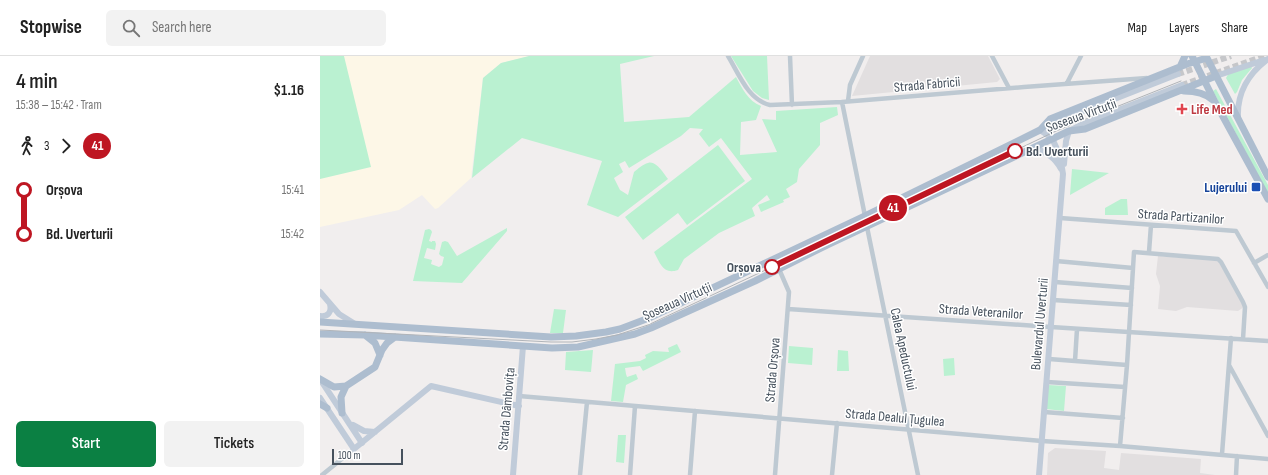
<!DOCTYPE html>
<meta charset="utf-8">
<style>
body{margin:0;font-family:"Sofia Sans Condensed",sans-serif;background:#f2f2f2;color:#222;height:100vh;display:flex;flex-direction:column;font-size:15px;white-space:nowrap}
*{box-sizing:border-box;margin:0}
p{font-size:13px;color:#767676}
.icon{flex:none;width:22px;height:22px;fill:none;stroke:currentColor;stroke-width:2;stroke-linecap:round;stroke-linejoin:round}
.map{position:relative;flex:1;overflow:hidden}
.details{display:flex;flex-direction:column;background:#fff;width:320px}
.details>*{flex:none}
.badge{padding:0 8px;border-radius:13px;font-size:14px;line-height:26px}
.scale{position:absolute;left:12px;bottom:10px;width:71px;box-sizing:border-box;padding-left:4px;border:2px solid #46515d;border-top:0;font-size:11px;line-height:14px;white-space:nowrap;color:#46515d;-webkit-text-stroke:3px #fff;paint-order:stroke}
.map>.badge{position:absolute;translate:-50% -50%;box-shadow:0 0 0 2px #fff}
.legs{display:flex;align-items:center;gap:6px;height:44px;padding:0 16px;font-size:13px}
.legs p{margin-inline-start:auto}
.summary{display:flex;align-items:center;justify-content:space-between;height:68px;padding:0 16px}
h1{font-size:22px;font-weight:600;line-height:30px}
.button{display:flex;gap:8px;margin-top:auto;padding:8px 16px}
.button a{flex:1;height:46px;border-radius:6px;background:#0b8043;color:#fff;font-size:16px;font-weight:600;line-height:46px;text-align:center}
.button a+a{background:#f2f2f2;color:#222}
ul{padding:0 16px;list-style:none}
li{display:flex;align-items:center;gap:14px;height:44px;font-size:15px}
li i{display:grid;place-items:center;width:6px;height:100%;margin:0 5px;background:currentColor}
li i::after{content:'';width:10px;height:10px;margin:-5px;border:3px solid;border-radius:50%;background:#fff}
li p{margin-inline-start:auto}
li:first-child i{background:linear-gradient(#0000 50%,currentColor 0)}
li:last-child i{background:linear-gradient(currentColor 50%,#0000 0)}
header{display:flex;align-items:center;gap:24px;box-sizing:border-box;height:56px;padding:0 20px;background:#fff;border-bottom:1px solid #e0e0e0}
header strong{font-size:19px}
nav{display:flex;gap:22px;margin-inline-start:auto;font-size:14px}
.search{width:280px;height:36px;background:#f2f2f2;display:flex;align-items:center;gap:10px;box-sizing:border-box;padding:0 14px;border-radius:6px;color:#767676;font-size:15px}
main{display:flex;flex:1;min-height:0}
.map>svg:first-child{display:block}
.commercial{fill:#fdf7e7}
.education{fill:#e2dfe0}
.green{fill:#baf1d1}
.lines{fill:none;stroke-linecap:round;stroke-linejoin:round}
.secondary-tunnel{stroke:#c6c7ca;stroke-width:6;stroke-dasharray:6 3;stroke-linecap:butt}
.street{stroke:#bec9d2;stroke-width:4.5}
.secondary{stroke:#c0cbd9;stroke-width:6}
.primary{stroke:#adbdcf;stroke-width:7}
.tram{stroke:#b0b4b9;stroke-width:1}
.line-1-casing{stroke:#fff;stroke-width:9}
.line-1{stroke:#be1622;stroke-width:6}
.health-dot{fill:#e0444e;stroke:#fff;stroke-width:1.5}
.stop-1-dot{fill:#fff;stroke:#be1622;stroke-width:2}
.transit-dot{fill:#1a4fb4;stroke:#fff;stroke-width:1.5}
.labels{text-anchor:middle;stroke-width:3;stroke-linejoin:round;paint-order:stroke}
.street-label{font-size:14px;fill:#46515d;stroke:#fff}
.health-label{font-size:14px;font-weight:bold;fill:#be3a42;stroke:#fff;text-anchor:start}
.stop-label{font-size:14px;font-weight:bold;fill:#46515d;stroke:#fff;text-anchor:start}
.transit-label{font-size:14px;font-weight:bold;fill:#164399;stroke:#fff;text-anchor:end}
</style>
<header>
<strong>Stopwise</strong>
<div class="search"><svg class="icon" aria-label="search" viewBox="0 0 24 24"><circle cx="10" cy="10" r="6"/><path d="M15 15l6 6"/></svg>Search here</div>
<nav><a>Map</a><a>Layers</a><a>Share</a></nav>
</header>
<main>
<section class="details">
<div class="summary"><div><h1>4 min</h1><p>15:38 – 15:42 · Tram</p></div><b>$1.16</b></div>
<div class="legs"><svg class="icon" aria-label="walk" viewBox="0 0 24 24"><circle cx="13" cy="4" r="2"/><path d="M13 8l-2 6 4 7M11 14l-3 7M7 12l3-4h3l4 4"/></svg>3<svg class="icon" aria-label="forward" viewBox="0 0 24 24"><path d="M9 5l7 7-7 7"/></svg><b class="badge" style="background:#be1622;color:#fff">41</b></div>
<ul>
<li><i style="color:#be1622"></i><b>Orșova</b><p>15:41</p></li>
<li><i style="color:#be1622"></i><b>Bd. Uverturii</b><p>15:42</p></li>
</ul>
<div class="button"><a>Start</a><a>Tickets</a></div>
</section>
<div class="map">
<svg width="948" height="419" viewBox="0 0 948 419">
<rect width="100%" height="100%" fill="#f1eeee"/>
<path class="commercial" d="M0,0H209L181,7L163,22L151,122L118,152L115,153L102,139L79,154L0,171Z"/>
<path class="education" d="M550,0H668L680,23L677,26L532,40Z
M838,200L896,204L899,206L924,251L918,255L867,251L856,255L838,253L840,230L836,218Z
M735,392L786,395L784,412L799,414L801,397L881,403L880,417L895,419H727L728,397Z"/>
<path class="green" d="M0,0H24L51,111L0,123Z
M209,0H334L300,8L304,66L369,61L416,21C422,32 428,45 441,50L436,64L421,66L420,99L457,96L442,63L456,64V55L517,51L518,59L500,67V89L479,113L477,126L466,133L470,141L463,144L464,146L441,156L438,149L450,144L447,139L432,152L435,160L399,177L364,203L358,214C343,219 340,207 334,196L432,123L401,82L389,91L379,78L383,73L370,72L361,80L309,112L305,105L299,108L303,116L294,122L300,134L308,139L314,116C318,113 323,108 328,107C336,104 344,118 348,123L298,161L267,149L282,105L202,82L152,122L163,22L181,7Z
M411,0H447L449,44L442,42L433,35Z
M931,10L932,12L922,24L917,36L915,38L906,22L909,17Z
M896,33L948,129V137L893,35Z
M398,89L425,125L367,169L358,157L323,184L305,161Z
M752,113L789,117L750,139Z
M801,143H807L808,159H785V152Z
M187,172V175L142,227L93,225L105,174L109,173L111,174L112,176L109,185L112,186V185H115L116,188L115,194L107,192L104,202L112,204L111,208L119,211L122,209L124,201L121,200L119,198L122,186L125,185L128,186L137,200Z
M234,253L246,254L243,277H230Z
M357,288L361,296L323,315L320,310L305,312L306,318L307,321L316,318L318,323L306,329L303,346L291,345L295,308L320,305L326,302L325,299L333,295L349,296L348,292Z
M469,290L493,292L492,309L468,307Z
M273,294L271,316L245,314L246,296Z
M518,294L528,295L529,315H517Z
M634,302L635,319L624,320L623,303Z
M728,329L746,330L744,355L726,353Z
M298,379H306L304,407L296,406Z"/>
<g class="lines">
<path class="secondary-tunnel" d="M858,18L911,0
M862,29L944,0"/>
<path class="street" d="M408,0C419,18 428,44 450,49L522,46L704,31L827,22
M470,0L472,49
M672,0L689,32
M747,27L761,0
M528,45L530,29L543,0
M522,46L545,160
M740,162L916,175L948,231
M547,171L598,419
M829,196L831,169
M736,205L813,212
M934,207L948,199
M735,226L812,232
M733,244L811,249
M468,253L731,271L948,285
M729,303L807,309
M755,305L757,273
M909,309L948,380
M727,326L805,331
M199,340L722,385L800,390L948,403
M724,356L803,362
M800,390L807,309L814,196L898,203L901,206L923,246L925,251L923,283
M902,398L911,282
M2,419L34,393
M260,419L267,346
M310,419L315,350
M370,419L375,355
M455,419L469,236L459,213
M512,419L517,367
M916,419L917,400"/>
<path class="secondary" d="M896,20L944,4
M918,61C917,37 929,17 948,3
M721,74L759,57L858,18
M712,92C726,95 735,101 741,113
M744,108L746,85L749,75L763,68L862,29
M0,236L19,258L35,268
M0,260C8,261 12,256 10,248
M0,323L42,387
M0,342L34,393L111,330L199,350
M33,369L44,375L55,376
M193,419L203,290
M719,419L743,118L740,100L732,82L720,74"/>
<path class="primary" d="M872,0L895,46L948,143
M886,0L948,121
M860,11L865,0
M864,35C875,35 885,37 893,44
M0,266L231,281L256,280L286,276L300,273L329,262L545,160L720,74L730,63L867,8L887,2
M0,278L45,279L232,292L258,291L315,278L331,272L435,225L507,189L749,75L765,73L896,20
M45,279L55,287L60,299
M0,323L14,331L26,330L55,311L62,294L67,287L75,281
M0,348L7,352
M22,357L21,341L26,330"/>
<path class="tram" d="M0,274L231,286H252L276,283L297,279L328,269L452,211L736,75L861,25"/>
</g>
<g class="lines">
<g class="line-1-casing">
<path id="line-1" d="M452,211L695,95"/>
</g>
<use href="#line-1" class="line-1"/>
</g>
<path class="health-dot" d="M860 47h4v4h4v4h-4v4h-4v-4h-4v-4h4z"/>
<g class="stop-1-dot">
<circle cx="695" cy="95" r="7"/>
<circle cx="452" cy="211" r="7"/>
</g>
<rect class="transit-dot" x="931" y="126" width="10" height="10" rx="2"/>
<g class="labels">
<g class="street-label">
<text transform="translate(607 28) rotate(-5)" y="5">Strada Fabricii</text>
<text transform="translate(761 59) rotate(-20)" y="5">Șoseaua Virtuții</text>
<text transform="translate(861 160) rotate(4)" y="5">Strada Partizanilor</text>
<text transform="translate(357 245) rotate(-24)" y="5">Șoseaua Virtuții</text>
<text transform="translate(661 255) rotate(4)" y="5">Strada Veteranilor</text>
<text transform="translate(719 268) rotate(-85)" y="5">Bulevardul Uverturii</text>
<text transform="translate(584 293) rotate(78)" y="5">Calea Apeductului</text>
<text transform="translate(452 314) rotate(-85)" y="5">Strada Orșova</text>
<text transform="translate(186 353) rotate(-85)" y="5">Strada Dâmbovița</text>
<text transform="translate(575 361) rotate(5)" y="5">Strada Dealul Țugulea</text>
</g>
<g class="health-label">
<text x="871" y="58">Life Med</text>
</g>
<g class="stop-label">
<text x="706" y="100">Bd. Uverturii</text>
<text x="441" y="216" text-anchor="end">Orșova</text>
</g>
<g class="transit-label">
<text x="927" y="136">Lujerului</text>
</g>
</g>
</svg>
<div class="scale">100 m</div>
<b class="badge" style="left:573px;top:152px;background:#be1622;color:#fff">41</b>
</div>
</main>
